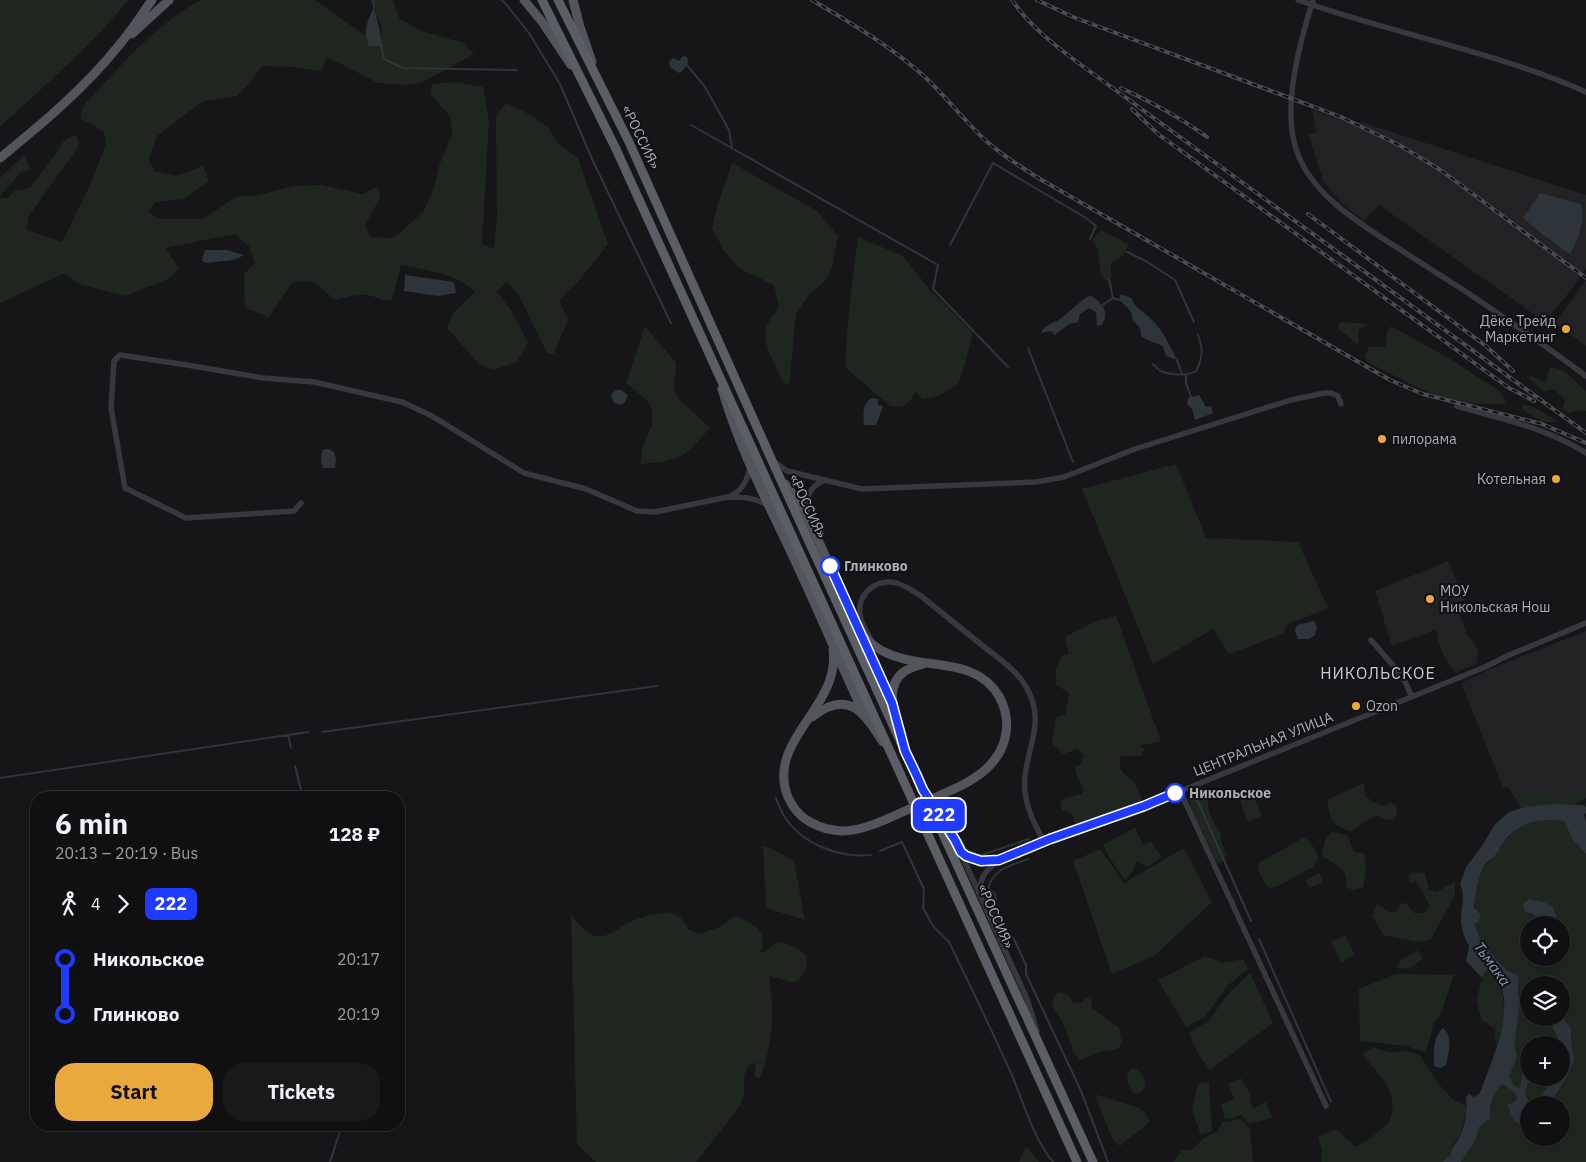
<!DOCTYPE html>
<meta charset="utf-8">
<style>
body{margin:0;font-family:"IBM Plex Sans",sans-serif;background:#19191b;color:#f1f3f6;height:100vh;display:flex;flex-direction:column;font-size:19px;white-space:nowrap}
*{box-sizing:border-box;margin:0}
p{font-size:16px;color:#9c9d9f}
.icon{flex:none;width:28px;height:28px;fill:none;stroke:currentColor;stroke-width:2;stroke-linecap:round;stroke-linejoin:round}
.map{position:relative;flex:1;overflow:hidden}
.drawer{position:absolute;left:30px;top:791px;width:375px;height:340px;display:flex;flex-direction:column;background:#101012;border-radius:20px;box-shadow:0 2px 8px #0003,0 0 0 1px #303032}
.drawer>*{flex:none}
.badge{padding:0 10px;border-radius:8px;font-size:18px;line-height:32px}
.fabs{position:absolute;left:1520px;top:916px;display:grid;gap:10px}
.fabs a{display:grid;place-items:center;width:50px;height:50px;border-radius:50%;background:#101012;box-shadow:0 2px 8px #0003,0 0 0 1px #303032;font-size:25px}
.map>.badge{position:absolute;translate:-50% -50%;box-shadow:0 0 0 2px #fff}
.legs{display:flex;align-items:center;gap:8px;height:55px;padding:0 25px;font-size:16px}
.legs p{margin-inline-start:auto}
.summary{display:flex;align-items:center;justify-content:space-between;height:85px;padding:0 25px}
h1{font-size:28px;font-weight:700;line-height:38px}
.cta{display:flex;gap:10px;margin-top:auto;padding:10px 25px}
.cta a{flex:1;height:58px;border-radius:20px;background:#eaa93c;color:#111;font-size:20px;font-weight:700;line-height:58px;text-align:center}
.cta a+a{background:#19191b;color:#f1f3f6}
ul{padding:0 25px;list-style:none}
li{display:flex;align-items:center;gap:18px;height:55px;font-size:19px}
li i{display:grid;place-items:center;width:8px;height:100%;margin:0 6px;background:currentColor}
li i::after{content:'';width:12px;height:12px;margin:-6px;border:4px solid;border-radius:50%;background:#101012}
li p{margin-inline-start:auto}
li:first-child i{background:linear-gradient(#0000 50%,currentColor 0)}
li:last-child i{background:linear-gradient(currentColor 50%,#0000 0)}
.map>svg:first-child{display:block}
.built{fill:#222225}
.green{fill:#1e261f;fill-rule:evenodd}
.water{fill:#2d353b}
.lines{fill:none;stroke-linecap:round;stroke-linejoin:round}
.stream{stroke:#2d353b;stroke-width:2}
.minor{stroke:#37383d;stroke-width:5.5}
.primary{stroke:#53555c;stroke-width:9}
.trunk{stroke:#5b5e64;stroke-width:9}
.rail-casing{stroke:#4a4c52;stroke-width:4}
.rail{stroke:#111113;stroke-width:2;stroke-dasharray:5.5;stroke-linecap:butt}
.primary-bridge{stroke:#53555c;stroke-width:9}
.line-1-casing{stroke:#fff;stroke-width:11}
.line-1{stroke:#1f3bff;stroke-width:8}
.poi-dot{fill:#eaa93c;stroke:#111113;stroke-width:2}
.stop-1-dot{fill:#fff;stroke:#1f3bff;stroke-width:2.5}
.labels{text-anchor:middle;stroke-width:4;stroke-linejoin:round;paint-order:stroke}
.street-label{font-size:14px;fill:#a9aeb7;stroke:#111113}
.poi-label{font-size:14px;fill:#a9aeb7;stroke:#111113;text-anchor:start}
.stop-label{font-size:14px;font-weight:bold;fill:#a9aeb7;stroke:#111113;text-anchor:start}
.water-label{font-size:15px;font-style:italic;fill:#819cb1;stroke:#111113}
.quarter-label{font-size:16px;letter-spacing:1px;fill:#c9ccd3;stroke:#111113}
</style>
<div class="map">
<svg width="1586" height="1162" viewBox="0 0 1586 1162">
<rect width="100%" height="100%" fill="#161618"/>
<path class="built" d="M1312,110L1338,118L1367,124L1586,195V268L1575,285L1545,322L1379,205L1364,221L1342,204L1324,183L1308,134L1317,133Z
M1586,280V346L1555,323Z
M1448,561L1465,600L1456,605L1478,663L1455,673L1435,630L1392,646L1375,591Z
M1586,631V790L1559,795L1503,787L1461,683L1488,670Z"/>
<path class="green" d="M0,0H128C91,47 44,86 0,127Z
M201,0H315L366,36L369,46H381L382,28L371,0H393L399,18L421,31L464,43L474,54L421,83L408,85L378,83L327,57L321,71L292,67L262,66L252,80L237,96L203,101L157,136L149,159L154,171L176,176L203,166L209,181L184,199L155,202L148,212L160,219H203L236,197L258,195L295,186L321,185L363,194L378,186L380,198L365,225L370,237L392,238L401,232L424,211L434,187L439,166L452,134L450,116L431,95L432,84L454,82L483,87L489,120L482,244L494,249L497,216L496,115L506,103L533,116L548,127L559,144L578,158L608,244L578,282L559,300L568,320L554,354L547,353L519,296L507,282L497,291L512,312L528,342L517,362L493,370L479,364L447,328L453,313L475,292C455,272 427,271 401,265L392,300C379,302 379,297 368,295C357,294 346,297 335,300L314,282L293,281L269,317L245,308L244,274L255,263L249,246L235,234L165,248L179,268L170,278L125,296L79,284L65,273L0,303V198H8L14,191L30,188L55,155L63,142L72,136H77L79,144L74,153L28,217L27,230L62,242L92,181L106,143L104,132L91,123L80,119L83,106C120,67 154,25 201,0Z
M24,155L29,165L30,170L21,172L0,196V178Z
M732,163L817,211L838,236L832,268L826,280L808,296L796,314L789,385L783,382C778,371 763,343 765,332C766,323 774,315 779,307L774,285L740,269L724,251L712,228L716,210Z
M1102,230L1128,244C1126,255 1122,258 1111,262V277L1108,282L1101,276L1098,250L1093,242L1096,234Z
M858,237L903,256L931,291L973,333C970,343 963,377 958,383C949,393 934,398 922,399L916,391L912,398L903,407L890,406L845,367C847,323 852,280 858,237Z
M1340,322L1368,324L1358,330V345L1338,328Z
M645,326L676,363L674,390L679,399L710,428C684,458 680,461 640,464L643,445L652,426V412L648,401L626,383Z
M1391,326L1452,360L1502,393L1506,404C1486,404 1463,404 1444,398C1418,389 1394,375 1369,363L1364,357L1369,347H1386L1387,332Z
M1550,367L1563,370L1586,391V411L1583,410L1568,413L1563,408L1565,400L1553,389L1544,392L1529,378L1532,376L1546,383L1547,376Z
M1522,404L1534,407L1558,422H1543L1523,410Z
M1176,464L1206,538L1298,542L1328,608L1286,625L1283,634L1229,654L1213,629L1153,664L1082,489Z
M1116,616L1161,741L1140,746L1145,749L1141,756H1121C1116,776 1130,773 1137,787C1139,791 1140,796 1142,799L1135,805L1076,824L1074,821V818L1070,813L1062,810L1060,802L1065,798L1082,794L1084,789L1077,777L1075,767L1081,764L1084,755L1077,749L1063,754L1052,743L1056,717L1065,715L1069,693L1056,685V670L1061,656L1069,654L1065,637L1096,621Z
M1440,632C1444,633 1448,634 1451,637C1456,644 1460,656 1460,665L1456,668H1452L1443,654L1437,637Z
M1465,636L1470,638L1475,644L1479,653C1476,659 1471,661 1465,660L1456,642L1459,638Z
M1364,783L1365,796L1375,803L1384,806L1391,802L1396,806L1397,815L1393,820L1385,819L1376,815L1359,825L1352,831C1331,827 1331,819 1327,800Z
M1509,788L1559,795L1586,790V798L1565,810L1521,808Z
M1196,792L1203,793L1208,801L1209,811L1213,821L1220,832L1222,844L1227,855L1221,863H1217C1212,854 1210,844 1203,836L1204,833C1198,826 1188,805 1190,796Z
M1254,796L1262,816L1248,822L1240,801Z
M1547,819L1564,821L1573,840L1586,854V1162H1461L1476,1140L1479,1127L1490,1119L1489,1112L1520,1005L1518,994L1519,977L1510,971L1499,962L1489,950L1476,930L1475,899L1480,877L1485,866L1496,854L1502,844L1519,827L1534,821ZM1529,925H1561V958H1529ZM1529,985H1561V1018H1529ZM1529,1045H1561V1078H1529ZM1529,1105H1561V1138H1529Z
M1135,827L1143,845L1151,842L1162,857L1148,867L1136,861L1133,871L1125,881L1108,855L1103,845Z
M1331,832L1340,833L1348,836L1354,852L1364,853C1366,865 1366,875 1363,887L1354,890L1347,888L1345,874L1340,867L1322,856L1325,841Z
M1303,838C1312,840 1314,849 1318,857L1317,861L1313,867L1276,887L1270,888L1266,885L1258,870L1260,862Z
M763,846L773,849L794,861L805,920L766,908Z
M1184,848L1212,902L1154,956L1112,974L1073,861L1100,849L1124,883Z
M1413,872L1425,873L1429,890L1436,892L1455,882V895L1431,939L1418,942L1383,935L1372,916L1377,903L1390,913L1397,911L1400,903L1407,904L1414,913H1425L1430,906L1416,881L1410,883L1409,876Z
M1319,873L1323,882L1309,888L1306,880Z
M670,912L681,918L689,930L699,934L720,927L735,916C753,923 770,931 760,953L765,952L777,942C789,943 798,948 807,956L806,969L798,981L792,982L770,976C770,990 773,1005 772,1019C772,1034 766,1068 758,1080L754,1075L756,1063L749,1064L744,1076V1093L740,1106L696,1162H596L577,1144L571,914C576,921 587,935 597,936C610,938 621,926 632,921C644,916 657,913 670,912Z
M1345,935L1355,955L1341,962L1331,942Z
M1417,950L1423,958L1410,969L1396,968L1400,961Z
M1205,956L1223,963L1243,959L1248,969L1227,986L1205,1017L1186,1027L1158,980Z
M1489,969L1500,983L1503,999L1505,1017L1496,1048L1495,1029L1482,1020L1476,1000L1485,971Z
M1250,973L1273,1023L1210,1070L1197,1052L1189,1033L1208,1021L1229,993Z
M1396,974L1454,975L1441,1014L1434,1022L1426,1052L1406,1046L1360,1041L1359,989Z
M1058,992L1067,994L1074,1003H1081L1086,998L1091,996L1092,1008L1119,1028L1122,1042L1118,1049L1099,1052L1080,1060L1074,1053L1063,1023L1052,1005L1054,997Z
M1373,1047L1389,1052L1406,1051L1420,1055L1437,1082L1452,1099L1467,1106L1460,1136L1452,1146L1450,1156L1442,1162H1321L1322,1151L1318,1137L1331,1131L1337,1130L1355,1146C1365,1144 1370,1138 1378,1132C1381,1129 1387,1126 1389,1122C1396,1107 1392,1090 1382,1078C1376,1069 1368,1063 1363,1054Z
M1136,1068C1145,1076 1150,1086 1138,1094L1133,1093C1129,1083 1123,1080 1131,1069Z
M1241,1078L1251,1095L1250,1101L1254,1108L1266,1102L1272,1118L1249,1124L1241,1115L1225,1120L1221,1104L1234,1099L1228,1084Z
M1209,1082L1212,1131L1201,1135L1192,1110L1198,1083Z
M1094,1094L1137,1107L1145,1112L1150,1121C1142,1131 1130,1135 1122,1145H1118L1112,1138Z
M1241,1119L1250,1129L1253,1162H1173L1182,1150H1191L1204,1138L1218,1131L1222,1122Z
M1028,1147L1039,1162H1019L1025,1148Z"/>
<path class="water" d="M374,7L380,32L382,46H369C362,31 368,20 374,7Z
M683,56L687,57L688,62L684,69L679,73L670,67L669,62L673,58L679,61Z
M1540,193L1581,204C1586,219 1578,241 1570,254L1542,234L1523,218Z
M205,250H227L244,255L234,260L205,263L202,260Z
M405,275L454,282L456,293L438,296L404,291Z
M1121,294L1131,298C1137,310 1140,309 1149,317C1162,328 1170,346 1177,360L1166,356L1163,346L1147,340L1141,336L1140,328L1132,319V314L1127,307L1119,300Z
M1090,295C1102,303 1110,311 1102,325L1097,326L1096,312L1089,308L1080,314L1078,322L1069,324L1055,335L1051,331L1041,333C1045,324 1053,324 1060,319C1071,311 1079,302 1090,295Z
M616,390H621L628,395L625,402L621,405L614,403L611,395Z
M1199,395L1206,407L1211,406L1213,413L1195,420L1192,409L1187,404L1188,398Z
M873,398L878,399V405L883,406L876,425H864C863,414 862,402 873,398Z
M328,449L334,452L336,459L335,468H323C320,461 321,457 322,450Z
M1314,621L1317,627L1315,635L1309,639H1298L1295,630L1297,625Z
M1552,804L1584,805L1586,808V813L1584,815L1586,823V854L1573,840L1564,821C1537,818 1519,822 1502,844C1500,847 1499,851 1496,854C1493,859 1488,861 1485,865C1478,876 1476,894 1474,907L1481,915L1479,921L1475,924C1477,938 1497,962 1509,971C1512,973 1516,974 1519,977L1518,994L1520,1005L1514,1044L1517,1057L1509,1076L1514,1086L1520,1089L1524,1056H1529V1078L1530,1080L1525,1092L1528,1101L1539,1100L1552,1078H1561L1562,1054L1561,1045L1549,1018H1561V1015L1571,1029V1041L1574,1060L1568,1075L1549,1105H1529V1124L1524,1125L1514,1121L1507,1104L1513,1103L1518,1098L1512,1090L1502,1084C1493,1091 1489,1107 1490,1119L1479,1127L1476,1140L1461,1162H1442L1450,1156C1452,1145 1455,1146 1459,1138C1465,1126 1468,1109 1466,1097L1469,1094L1474,1097L1479,1094L1482,1088C1493,1056 1512,1019 1501,985C1499,979 1493,974 1489,969L1485,971L1482,978L1466,961L1469,946C1464,938 1461,927 1461,918C1461,907 1466,894 1460,885L1466,867L1482,846L1495,824L1509,812L1521,808Z
M1529,899L1543,902L1552,906L1556,915L1555,925H1539C1540,915 1532,914 1525,911L1523,904Z
M1443,1028C1454,1037 1448,1053 1446,1065L1440,1068L1434,1066C1434,1052 1432,1039 1443,1028Z"/>
<g class="lines">
<path class="stream" d="M373,0L374,7
M501,0L505,3L529,33L560,84L592,159L671,323
M381,44L384,59L403,68L517,70
M687,65L705,87L729,130L732,148
M691,125L938,265L933,289L1008,367
M950,245L993,163L1086,218L1096,226L1090,239
M1127,252L1144,260L1175,280L1194,322
M1109,279L1113,298L1119,300
M1101,306L1113,298
M1028,348L1073,462
M1177,360L1182,374
M1153,364C1156,367 1159,371 1163,372C1172,375 1188,376 1196,371C1203,358 1203,348 1198,335
M1186,374V383L1191,397
M322,732L657,686
M288,735L291,748
M295,766L303,798
M0,778L308,732
M1195,795L1251,921
M776,798C778,804 781,810 784,816C803,845 839,858 871,855
M961,839L967,850L979,856L1029,839
M880,851L902,842L924,889L923,908L933,926L949,942C970,985 991,1029 1011,1073C1024,1103 1032,1136 1053,1162
M1028,859C1010,866 994,868 988,888L995,894L996,899L994,914L1004,932L1013,937L1026,965V974L1081,1091L1108,1162
M1259,939L1331,1102
M330,1162L342,1125"/>
<path class="minor" d="M1298,0C1393,34 1494,51 1586,92
M1313,0C1300,42 1282,106 1296,149C1311,197 1367,228 1407,254C1427,267 1448,280 1468,293C1508,320 1547,347 1586,376
M1457,406C1501,419 1548,428 1586,453
M776,463L787,471L862,489L1036,482L1064,477L1135,449L1291,400L1324,393H1331L1338,396L1341,404
M732,495C743,490 748,478 750,467
M301,503L294,511L186,518L125,488L111,408L114,361L120,355L187,365L263,378L314,382L402,402L432,416L524,473L586,489L637,511L655,512L728,497C742,497 754,497 767,505
M805,511C806,497 811,484 826,480
M871,640C867,632 861,623 860,615C857,593 877,578 897,583C906,586 913,591 921,596C942,613 963,630 983,646C998,658 1015,669 1025,685C1050,725 1021,753 1025,792C1027,810 1036,827 1044,842
M1371,640L1403,677L1412,697
M1180,791L1326,1106
M935,808L955,840L1027,999L1037,1031
M961,852L975,860L987,862L999,860L1050,839L1144,806L1485,667L1507,656L1586,623
M980,893C980,875 986,871 999,860"/>
<path class="primary" d="M524,0L543,23L571,65
M573,0L580,27L592,62
M132,34L169,0
M0,158C43,123 86,87 120,44C132,30 141,15 152,0
M722,389C740,451 770,507 797,565C821,616 842,668 866,718
M785,484L805,511L892,703
M859,631C868,641 876,649 889,654C925,670 975,656 999,696C1005,707 1008,720 1006,733C1002,761 979,778 954,789
M833,650C841,707 765,741 788,797C793,808 800,817 810,822C837,837 860,831 887,819
M812,717C848,689 863,711 883,742
M901,735C895,716 883,686 905,671C910,668 917,666 923,664"/>
<path class="trunk" d="M542,0L616,149L1077,1162
M558,0L629,142L778,474L1093,1162"/>
<g class="rail-casing">
<path id="rail" d="M812,0C852,24 891,46 926,78C946,97 964,120 984,139C1001,155 1021,167 1040,179L1390,380L1423,394L1542,424L1586,443
M1012,0C1029,25 1053,44 1077,62L1586,433
M1037,0L1073,17L1341,117L1401,146L1442,171L1586,278
M1121,88C1151,102 1180,117 1207,137
M1132,109L1158,134L1509,388L1534,401
M1308,214L1486,346L1513,371"/>
</g>
<use href="#rail" class="rail"/>
<path class="primary-bridge" d="M887,819L954,789"/>
</g>
<g class="lines">
<g class="line-1-casing">
<path id="line-1" d="M830,566L892,703L905,751L916,774L923,790L955,840L961,852L966,856L981,861L999,860L1050,839L1144,806L1175,793"/>
</g>
<use href="#line-1" class="line-1"/>
</g>
<g class="poi-dot">
<circle cx="1566" cy="329" r="5"/>
<circle cx="1382" cy="439" r="5"/>
<circle cx="1556" cy="479" r="5"/>
<circle cx="1430" cy="599" r="5"/>
<circle cx="1356" cy="706" r="5"/>
</g>
<g class="stop-1-dot">
<circle cx="830" cy="566" r="9"/>
<circle cx="1175" cy="793" r="9"/>
</g>
<g class="labels">
<g class="street-label">
<text transform="translate(641 137) rotate(64)" y="5">«РОССИЯ»</text>
<text transform="translate(808 506) rotate(65)" y="5">«РОССИЯ»</text>
<text transform="translate(1263 744) rotate(-22)" y="5">ЦЕНТРАЛЬНАЯ УЛИЦА</text>
<text transform="translate(996 916) rotate(66)" y="5">«РОССИЯ»</text>
</g>
<g class="poi-label">
<text x="1556" y="326" text-anchor="end">Дёке Трейд<tspan x="1556" dy="16">Маркетинг</tspan></text>
<text x="1392" y="444">пилорама</text>
<text x="1546" y="484" text-anchor="end">Котельная</text>
<text x="1440" y="596">МОУ<tspan x="1440" dy="16">Никольская Нош</tspan></text>
<text x="1366" y="711">Ozon</text>
</g>
<g class="stop-label">
<text x="844" y="571">Глинково</text>
<text x="1189" y="798">Никольское</text>
</g>
<g class="water-label">
<text transform="translate(1492 964) rotate(54)" y="5">Тьмака</text>
</g>
<g class="quarter-label">
<text x="1378" y="679">НИКОЛЬСКОЕ</text>
</g>
</g>
</svg>
<div class="fabs">
<a><svg class="icon" aria-label="locate" viewBox="0 0 24 24"><circle cx="12" cy="12" r="6"/><path d="M12 2v4M12 18v4M2 12h4M18 12h4"/></svg></a>
<a><svg class="icon" aria-label="layers" viewBox="0 0 24 24"><path d="M12 4l9 5-9 5-9-5zM3 14l9 5 9-5"/></svg></a>
<a>+</a>
<a>−</a>
</div>
<b class="badge" style="left:939px;top:815px;background:#1f3bff;color:#fff">222</b>
<section class="drawer">
<div class="summary"><div><h1>6 min</h1><p>20:13 – 20:19 · Bus</p></div><b>128 ₽</b></div>
<div class="legs"><svg class="icon" aria-label="walk" viewBox="0 0 24 24"><circle cx="13" cy="4" r="2"/><path d="M13 8l-2 6 4 7M11 14l-3 7M7 12l3-4h3l4 4"/></svg>4<svg class="icon" aria-label="forward" viewBox="0 0 24 24"><path d="M9 5l7 7-7 7"/></svg><b class="badge" style="background:#1f3bff;color:#fff">222</b></div>
<ul>
<li><i style="color:#1f3bff"></i><b>Никольское</b><p>20:17</p></li>
<li><i style="color:#1f3bff"></i><b>Глинково</b><p>20:19</p></li>
</ul>
<div class="cta"><a>Start</a><a>Tickets</a></div>
</section>
</div>
